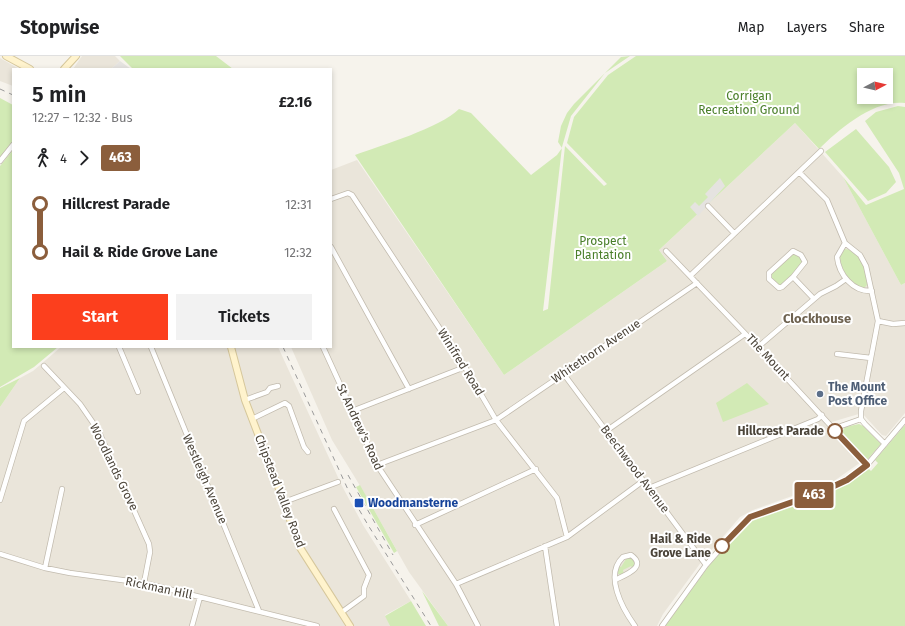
<!DOCTYPE html>
<meta charset="utf-8">
<style>
body{margin:0;font-family:"Fira Sans",sans-serif;background:#f2f2f2;color:#202124;height:100vh;display:flex;flex-direction:column;font-size:15px;white-space:nowrap}
*{box-sizing:border-box;margin:0}
p{font-size:13px;color:#757577}
.icon{flex:none;width:22px;height:22px;fill:none;stroke:currentColor;stroke-width:2;stroke-linecap:round;stroke-linejoin:round}
.map{position:relative;flex:1;overflow:hidden}
.sheet{position:absolute;left:12px;top:12px;width:320px;height:280px;display:flex;flex-direction:column;background:#fff;border-radius:0px;box-shadow:0 2px 6px #0003}
.sheet>*{flex:none}
.badge{padding:0 8px;border-radius:3px;font-size:14px;line-height:26px}
.needle{width:26px;rotate:83deg}
.buttons{position:absolute;left:857px;top:12px;display:grid;gap:8px}
.buttons a{display:grid;place-items:center;width:36px;height:36px;border-radius:0px;background:#fff;box-shadow:0 2px 6px #0003;font-size:20px}
.map>.badge{position:absolute;translate:-50% -50%;box-shadow:0 0 0 2px #fff}
.legs{display:flex;align-items:center;gap:6px;height:44px;padding:0 20px;font-size:13px}
.legs p{margin-inline-start:auto}
.head{display:flex;align-items:center;justify-content:space-between;height:68px;padding:0 20px}
h1{font-size:22px;font-weight:600;line-height:30px}
.button{display:flex;gap:8px;margin-top:auto;padding:8px 20px}
.button a{flex:1;height:46px;border-radius:0px;background:#fc3f1d;color:#fff;font-size:16px;font-weight:600;line-height:46px;text-align:center}
.button a+a{background:#f2f2f2;color:#202124}
ul{padding:0 20px;list-style:none}
li{display:flex;align-items:center;gap:14px;height:48px;font-size:15px}
li i{display:grid;place-items:center;width:6px;height:100%;margin:0 5px;background:currentColor}
li i::after{content:'';width:10px;height:10px;margin:-5px;border:3px solid;border-radius:50%;background:#fff}
li p{margin-inline-start:auto}
li:first-child i{background:linear-gradient(#0000 50%,currentColor 0)}
li:last-child i{background:linear-gradient(currentColor 50%,#0000 0)}
header{display:flex;align-items:center;gap:24px;box-sizing:border-box;height:56px;padding:0 20px;background:#fff;border-bottom:1px solid #e0e0e0}
header strong{font-size:19px}
nav{display:flex;gap:22px;margin-inline-start:auto;font-size:14px}
.map>svg:first-child{display:block}
.residential{fill:#eae5da}
.green{fill:#d2eab5;fill-rule:evenodd}
.parking{fill:#e5e3e0}
.lines{fill:none;stroke-linecap:round;stroke-linejoin:round}
.street-casing{stroke:#c2bbae;stroke-width:6}
.secondary-casing{stroke:#d6c79b;stroke-width:8}
.street{stroke:#fff;stroke-width:4.5}
.secondary{stroke:#fff3cd;stroke-width:6}
.rail{stroke:#9a9a9a;stroke-width:1;stroke-dasharray:5 5;stroke-linecap:butt}
.line-1-casing{stroke:#fff;stroke-width:9}
.line-1{stroke:#8b5e3c;stroke-width:6}
.service-dot{fill:#5c6f8a;stroke:#fff;stroke-width:1.5}
.stop-1-dot{fill:#fff;stroke:#8b5e3c;stroke-width:2}
.transit-dot{fill:#1a4fb4;stroke:#fff;stroke-width:1.5}
.labels{text-anchor:middle;stroke-width:4;stroke-linejoin:round;paint-order:stroke}
.park-label{font-size:12px;fill:#4a7f2a;stroke:#fff}
.street-label{font-size:12px;fill:#4b4439;stroke:#fff}
.service-label{font-size:12px;font-weight:bold;fill:#4e5e75;stroke:#fff;text-anchor:start}
.stop-label{font-size:12px;font-weight:bold;fill:#4b4439;stroke:#fff;text-anchor:end}
.transit-label{font-size:12px;font-weight:bold;fill:#164399;stroke:#fff;text-anchor:start}
.neighbourhood-label{font-size:13px;font-weight:bold;fill:#6e6250;stroke:#fff}
</style>
<header>
<strong>Stopwise</strong>
<nav><a>Map</a><a>Layers</a><a>Share</a></nav>
</header>
<div class="map">
<svg width="905" height="570" viewBox="0 0 905 570">
<rect width="100%" height="100%" fill="#f6f3ec"/>
<path class="residential" d="M82,0H115L120,5L111,13H73Z
M0,2L19,13H13V30L0,25Z
M795,67L843,121L901,229L905,227V357L886,380L882,379L862,357L825,368L861,406L834,425L753,454L740,461L702,505L663,558L657,570H448L409,516L362,433L332,384L291,291H331V114L357,104L504,319L667,205L659,194Z
M61,291H278L342,430L363,469L411,545L385,559L390,570H0V351L20,322L33,315Z"/>
<path class="green" d="M120,0H216L233,13H133Z
M630,0L605,17L571,60L562,91L543,255L548,253L565,90L604,130L607,128L567,87L574,61L608,19L636,0H905V47C874,43 839,73 819,93L795,67L659,194L667,205L504,319L355,99C382,89 440,72 459,53L471,57L531,119L557,99L562,92L558,86L561,70L567,57L574,48L621,1ZM864,19H886V41H864Z
M0,42L13,49V85L0,103Z
M898,50L905,51V227L901,229L843,121L866,149L904,133L899,117L865,65L876,56Z
M856,73L889,111L896,126L886,137L868,145L825,96Z
M13,94V291H58L34,311L0,331V110Z
M844,193C861,193 866,215 868,228L863,233C851,228 840,214 840,200Z
M791,197H796L803,204L802,209L781,230H779L770,223V217Z
M20,322L0,351V332Z
M747,327L769,348L723,366L716,347Z
M859,368L863,370L881,388L867,404L842,376L845,371Z
M905,369V570H665L708,511L747,465L807,445L838,432L859,420L868,412L871,415L878,407L875,404Z
M360,429L397,495L394,497L356,431Z
M632,501L635,507L633,513L631,510L623,514L624,518H618V509L621,511L626,503L625,502Z
M422,535L448,570H439Z
M411,545L426,570H390L385,560Z"/>
<path class="parking" d="M120,5L131,13H111Z
M720,122L725,130L698,160L690,151L695,146L699,150L708,141L705,138Z"/>
<g class="lines">
<g class="street-casing">
<path id="street" d="M0,105L13,89
M799,116L827,144L845,187L837,201C839,219 853,236 872,235
M331,143L348,137L352,139L465,311L496,364L557,442L567,481
M708,150L734,177
M845,187L860,199L866,210L878,265L861,355V363L865,368L885,388
M331,191L409,333
M666,195L758,291L867,409
M690,220L821,95
M793,221L805,206L801,199L793,195L769,217V223L779,232L782,231L793,221L814,243
M878,265L893,268L905,267
M119,291L138,336
M151,291L259,555
M323,291L377,409L456,528L478,570
M758,291L820,238L836,230L846,223
M837,298L871,302
M44,310L80,348L98,374L149,488L150,496L144,527
M563,317L706,509
M245,344L267,336L270,332L278,330
M352,355L465,311
M252,363L285,347L289,350L304,391L308,396
M606,375L745,278
M835,375L841,370L861,363
M377,409L496,364L697,227
M649,432L818,363L822,359
M0,444L24,365L64,332
M284,446L338,426
M334,453L369,519L364,532V540L342,556
M415,469L536,413
M545,490L557,570
M0,498L45,512L70,517L144,527L317,570
M45,512L62,433
M615,524C625,519 648,511 631,499L623,501C604,519 622,552 635,570
M456,528L567,481L643,425
M192,570L200,541
M662,570L706,509L744,466L759,457L821,436L856,418L867,409L905,364"/>
</g>
<g class="secondary-casing">
<path id="secondary" d="M6,0L30,13
M64,13L76,0
M231,291L245,344L284,446L299,490L350,570"/>
</g>
<use href="#street" class="street"/>
<use href="#secondary" class="secondary"/>
<path class="rail" d="M0,33L13,39
M283,291L350,438L368,469L431,570
M348,419L393,499"/>
</g>
<g class="lines">
<g class="line-1-casing">
<path id="line-1" d="M722,490L750,461L821,436L847,424L867,409L835,375"/>
</g>
<use href="#line-1" class="line-1"/>
</g>
<circle class="service-dot" cx="820" cy="338" r="4"/>
<g class="stop-1-dot">
<circle cx="835" cy="375" r="7"/>
<circle cx="722" cy="490" r="7"/>
</g>
<rect class="transit-dot" x="354" y="442" width="10" height="10" rx="2"/>
<g class="labels">
<g class="park-label">
<text x="749" y="44">Corrigan<tspan x="749" dy="14">Recreation Ground</tspan></text>
<text x="603" y="189">Prospect<tspan x="603" dy="14">Plantation</tspan></text>
</g>
<g class="street-label">
<text transform="translate(596 295) rotate(-34)" y="4">Whitethorn Avenue</text>
<text transform="translate(768 301) rotate(47)" y="4">The Mount</text>
<text transform="translate(461 306) rotate(58)" y="4">Winifred Road</text>
<text transform="translate(360 371) rotate(65)" y="4">St Andrew's Road</text>
<text transform="translate(114 411) rotate(64)" y="4">Woodlands Grove</text>
<text transform="translate(635 413) rotate(53)" y="4">Beechwood Avenue</text>
<text transform="translate(205 423) rotate(67)" y="4">Westleigh Avenue</text>
<text transform="translate(280 435) rotate(69)" y="4">Chipstead Valley Road</text>
<text transform="translate(159 532) rotate(12)" y="4">Rickman Hill</text>
</g>
<g class="service-label">
<text x="828" y="335">The Mount<tspan x="828" dy="14">Post Office</tspan></text>
</g>
<g class="stop-label">
<text x="824" y="379">Hillcrest Parade</text>
<text x="711" y="487">Hail &amp; Ride<tspan x="711" dy="14">Grove Lane</tspan></text>
</g>
<g class="transit-label">
<text x="368" y="451">Woodmansterne</text>
</g>
<g class="neighbourhood-label">
<text x="817" y="267">Clockhouse</text>
</g>
</g>
</svg>
<div class="buttons">
<a><svg class="needle" viewBox="-14 -14 28 28"><path d="M0-13l5 13h-10z" fill="#e53935"/><path d="M0 13l5-13h-10z" fill="#757577"/></svg></a>
</div>
<b class="badge" style="left:814px;top:439px;background:#8b5e3c;color:#fff">463</b>
<section class="sheet">
<div class="head"><div><h1>5 min</h1><p>12:27 – 12:32 · Bus</p></div><b>£2.16</b></div>
<div class="legs"><svg class="icon" aria-label="walk" viewBox="0 0 24 24"><circle cx="13" cy="4" r="2"/><path d="M13 8l-2 6 4 7M11 14l-3 7M7 12l3-4h3l4 4"/></svg>4<svg class="icon" aria-label="forward" viewBox="0 0 24 24"><path d="M9 5l7 7-7 7"/></svg><b class="badge" style="background:#8b5e3c;color:#fff">463</b></div>
<ul>
<li><i style="color:#8b5e3c"></i><b>Hillcrest Parade</b><p>12:31</p></li>
<li><i style="color:#8b5e3c"></i><b>Hail &amp; Ride Grove Lane</b><p>12:32</p></li>
</ul>
<div class="button"><a>Start</a><a>Tickets</a></div>
</section>
</div>
